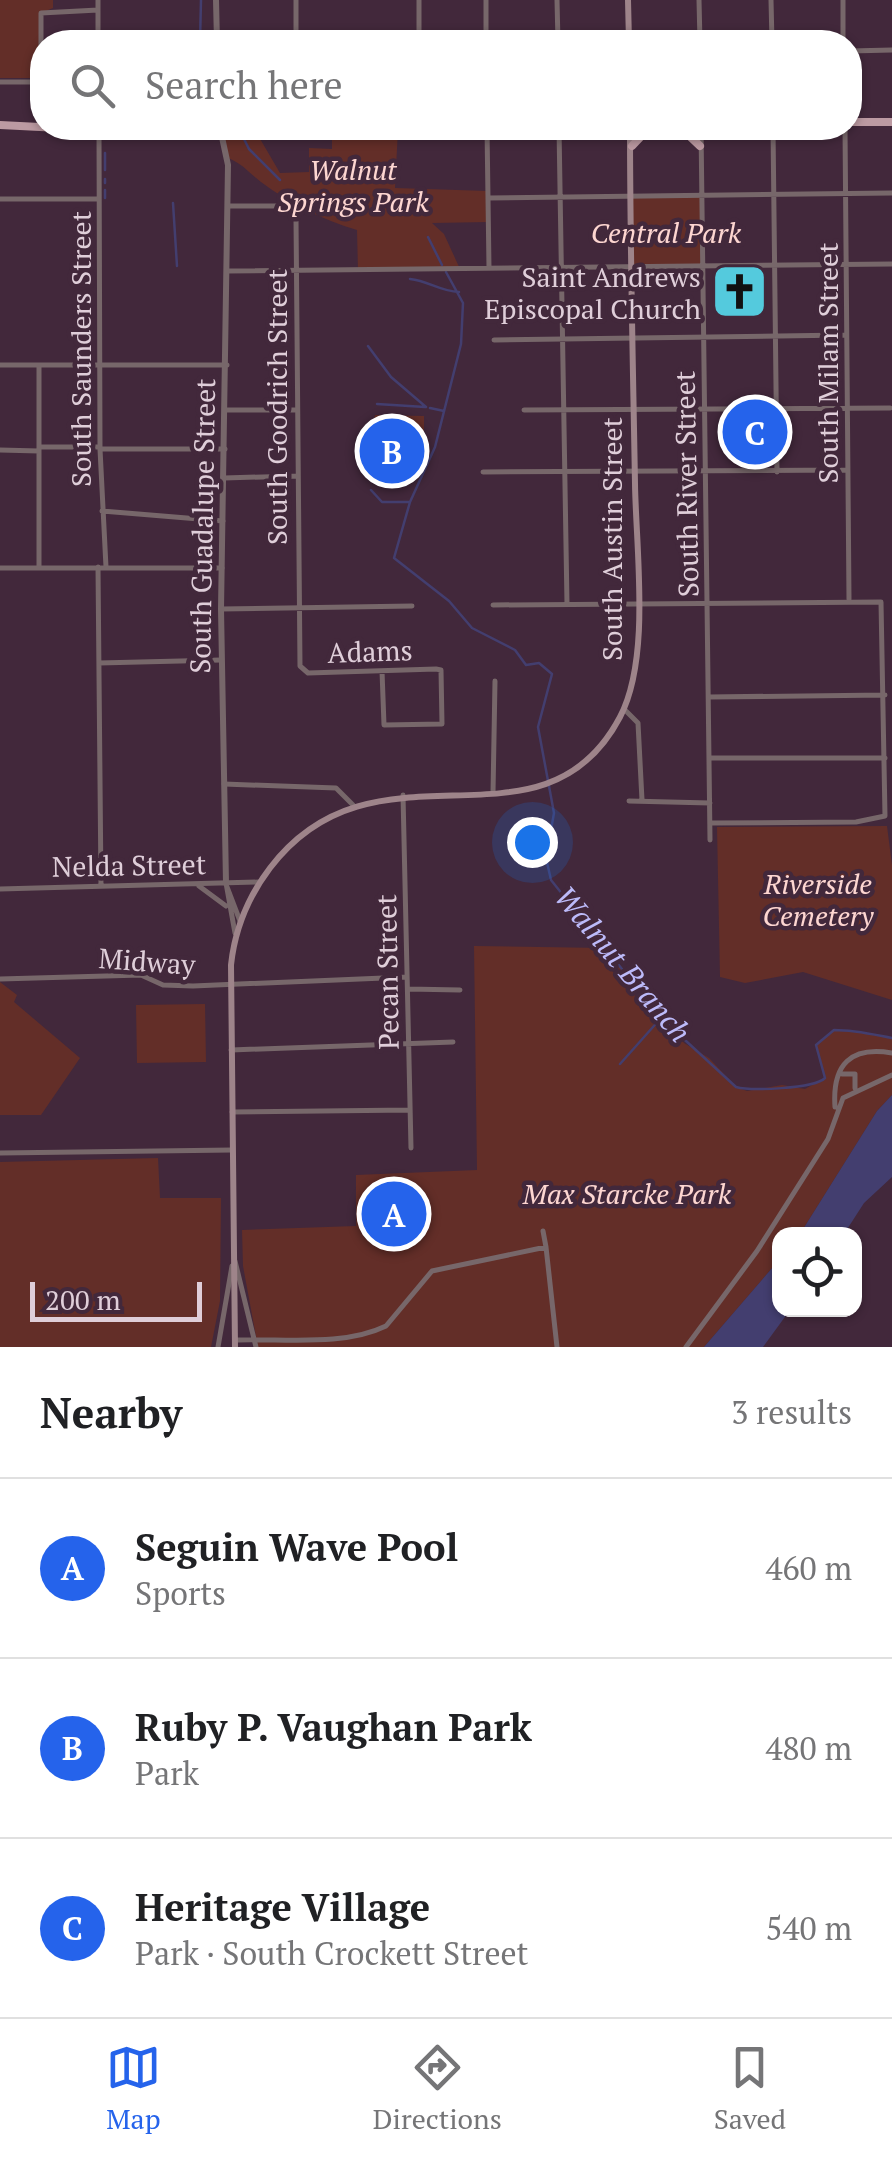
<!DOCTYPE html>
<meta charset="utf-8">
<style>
:root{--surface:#fff;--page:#f2f2f2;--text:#202124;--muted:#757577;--line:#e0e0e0;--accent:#2563eb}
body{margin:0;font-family:"PT Serif",serif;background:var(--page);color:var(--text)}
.controls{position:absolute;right:30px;bottom:30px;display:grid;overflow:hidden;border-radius:20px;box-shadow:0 2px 8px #0004}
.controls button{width:90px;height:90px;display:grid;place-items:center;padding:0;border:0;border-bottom:2px solid var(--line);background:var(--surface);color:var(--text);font:50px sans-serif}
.scale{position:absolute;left:30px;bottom:25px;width:172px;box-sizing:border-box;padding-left:10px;border:5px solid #dfced9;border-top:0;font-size:28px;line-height:35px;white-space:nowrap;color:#dfced9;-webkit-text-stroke:8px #42283b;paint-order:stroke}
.you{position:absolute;left:532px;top:842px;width:35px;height:35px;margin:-25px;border:8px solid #fff;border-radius:50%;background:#1a73e8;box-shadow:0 0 0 15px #1a73e833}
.badge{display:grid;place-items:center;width:65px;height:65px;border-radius:50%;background:var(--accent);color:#fff;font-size:32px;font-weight:700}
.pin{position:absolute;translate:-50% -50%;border:5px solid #fff;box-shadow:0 2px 10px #0006}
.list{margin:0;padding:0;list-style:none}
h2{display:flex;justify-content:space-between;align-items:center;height:130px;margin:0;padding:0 40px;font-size:42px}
h2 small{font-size:32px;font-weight:400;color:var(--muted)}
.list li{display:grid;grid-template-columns:65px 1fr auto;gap:30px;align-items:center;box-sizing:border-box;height:180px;padding:0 40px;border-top:2px solid var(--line)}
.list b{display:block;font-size:38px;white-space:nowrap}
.list p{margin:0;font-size:32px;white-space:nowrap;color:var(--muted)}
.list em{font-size:32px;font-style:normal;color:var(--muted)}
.icon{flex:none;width:55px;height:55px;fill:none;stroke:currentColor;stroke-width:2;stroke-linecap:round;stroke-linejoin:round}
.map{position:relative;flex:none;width:892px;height:1347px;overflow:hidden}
.search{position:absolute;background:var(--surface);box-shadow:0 2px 8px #0004;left:30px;right:30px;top:30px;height:110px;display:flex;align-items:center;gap:25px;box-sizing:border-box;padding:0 35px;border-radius:40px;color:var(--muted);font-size:38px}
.sheet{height:670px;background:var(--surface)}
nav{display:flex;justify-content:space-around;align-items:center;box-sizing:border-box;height:140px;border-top:2px solid var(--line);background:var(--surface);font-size:28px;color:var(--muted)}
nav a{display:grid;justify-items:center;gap:5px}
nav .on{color:var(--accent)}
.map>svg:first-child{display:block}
</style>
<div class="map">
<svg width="892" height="1347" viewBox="0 0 892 1347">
<rect width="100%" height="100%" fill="#42283b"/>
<!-- green -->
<path fill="#632e28" d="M 0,0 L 53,0 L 53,8 L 39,14 L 40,78 L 0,78 Z
M 262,129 L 259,137 L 280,173 L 309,172 L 309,148 L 332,149 L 332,129 L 398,129 L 395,188 L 488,191 L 489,222 L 432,223 L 444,234 L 460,269 L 358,271 L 357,230 C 323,220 289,203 261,182 C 248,172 243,164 228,158 L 221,130 Z
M 700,195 L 702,267 L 633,266 L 633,196 Z
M 738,414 L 770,414 L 772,448 L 739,448 Z
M 375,415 L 424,416 L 424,438 L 409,470 L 362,473 Z
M 887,826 L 892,865 L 892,1000 L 803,972 L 745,983 L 720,977 L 717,827 Z
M 474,946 L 604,948 L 684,1043 L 709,1058 L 736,1087 L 747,1091 L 782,1085 L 805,1089 L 825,1078 L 816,1045 L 834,1030 C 855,1030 871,1034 892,1038 L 892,1095 L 877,1111 L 800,1234 L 780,1234 L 779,1260 L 704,1347 L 258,1347 L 243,1266 L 242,1230 L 356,1226 L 356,1175 L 477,1170 Z
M 0,982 L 17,995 L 14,1002 L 80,1058 L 41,1115 L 0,1115 Z
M 205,1004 L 206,1062 L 137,1063 L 136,1005 Z
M 158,1158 L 160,1198 L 221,1198 L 220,1301 L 211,1347 L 0,1347 L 0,1162 Z"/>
<!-- water -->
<path fill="#433e6f" d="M 892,1095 L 892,1177 L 864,1203 L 844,1234 L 800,1234 L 877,1111 Z
M 779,1260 L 780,1310 L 790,1310 L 763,1347 L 704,1347 Z"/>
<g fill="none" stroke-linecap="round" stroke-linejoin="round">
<!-- stream -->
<path stroke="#433e6f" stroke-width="2.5" d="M 200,42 L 201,0
M 241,133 L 249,149 L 280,180
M 105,153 L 105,170
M 105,179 L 105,183
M 105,190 L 105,198
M 173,203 L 177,266
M 428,237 L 442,265
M 446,272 L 463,303 L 461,344 L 435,447 L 410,502 L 394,558 L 449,601 L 472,628 L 515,650 L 526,665 L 539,663 L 552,674 L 538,727 L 554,813 L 546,858 L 551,880 L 661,1018 L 736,1087 C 750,1091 814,1089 825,1078 L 816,1045 L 834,1030 C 855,1030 871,1034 892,1038
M 410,279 C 429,281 439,291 459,292
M 368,346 L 391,377 L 426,407
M 377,404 L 425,407
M 430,408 L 444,411
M 379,446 L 384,469
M 397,481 L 406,485
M 371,490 L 382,502 L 410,502
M 620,1064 L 661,1018"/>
<!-- minor -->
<path stroke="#77676a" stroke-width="5" d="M 296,0 L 296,42
M 419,0 L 419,42
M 486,0 L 486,42
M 557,0 L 558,42
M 699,0 L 700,42
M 771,0 L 772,42
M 843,0 L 843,42
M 98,42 L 98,0
M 850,51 L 892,50
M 0,82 L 42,82
M 41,82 L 41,13 L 98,10
M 487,128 L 489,268
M 559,128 L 567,604
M 701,128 L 710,840
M 773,128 L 777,472
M 845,128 L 849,599
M 99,131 L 100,449 L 106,567
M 488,198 L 892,193
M 0,199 L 99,199
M 228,206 L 284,206 L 296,219 L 300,666 L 308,673 L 436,669 L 441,670 L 442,724 L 384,725 L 382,671
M 227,271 L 892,264
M 494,340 L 846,335
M 0,365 L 227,365
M 39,366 L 39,568
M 226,410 L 296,410
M 524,410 L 890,408
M 39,447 L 100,447
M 100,449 L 225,449
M 0,450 L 39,451
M 483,472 L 848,470
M 224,478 L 296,476
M 102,511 L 223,521
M 98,567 L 101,886
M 0,568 L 222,568
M 493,605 L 881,602 L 885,816 L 856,822 L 711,823
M 221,609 L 412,606
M 99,663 L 221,660
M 709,697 L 885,695
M 624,709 L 638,723 L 642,800
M 710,758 L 885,758
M 224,784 L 336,788 L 353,805
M 493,793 L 495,681
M 403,795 L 411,1148
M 629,801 L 710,803
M 226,883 L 235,933
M 199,886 L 226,906
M 227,887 L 240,921
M 0,889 L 259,882
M 0,979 L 141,975 L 163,985 L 193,986 L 407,977
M 408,989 L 460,990
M 231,1050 L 453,1042
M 842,1074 L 855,1074 L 855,1088
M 835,1107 C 832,1064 851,1046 892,1053
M 232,1112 L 410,1110
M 0,1153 L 232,1150
M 543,1231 L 546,1247
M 235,1261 L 256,1347
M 235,1340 C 282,1338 343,1347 386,1326 L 432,1271 L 546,1247 L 557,1347
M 218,1347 L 232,1266
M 686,1347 L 757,1251 L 828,1139 L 843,1098 L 892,1075"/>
<!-- tertiary -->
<path stroke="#77676a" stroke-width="6" d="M 216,0 L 217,42
M 220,128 L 228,165 L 221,609 L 226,883"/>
<!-- secondary -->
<path stroke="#9e848a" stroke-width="6" d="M 628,0 L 629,42
M 235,1347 L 231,965 C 235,928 248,897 270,868 C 376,728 542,865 620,717 C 651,658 636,551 635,484 C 633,366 630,246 630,128"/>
<!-- primary -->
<path stroke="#bc9aa2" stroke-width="8" d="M 850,122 L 892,122
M 0,125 L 99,130 L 465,128
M 681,128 L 700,146
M 632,146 L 649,128"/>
</g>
<!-- icons -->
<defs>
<symbol id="church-square" viewBox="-11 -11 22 22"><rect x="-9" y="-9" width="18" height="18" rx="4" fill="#54cadd" stroke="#42283b"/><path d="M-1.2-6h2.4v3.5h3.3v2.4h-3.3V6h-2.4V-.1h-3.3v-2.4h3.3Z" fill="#111"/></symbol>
</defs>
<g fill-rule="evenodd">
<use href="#church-square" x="708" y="260" width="63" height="63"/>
</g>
<g text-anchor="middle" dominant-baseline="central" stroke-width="9" stroke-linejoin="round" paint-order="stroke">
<!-- park labels -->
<g font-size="28" font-style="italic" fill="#fdd6d1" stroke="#42283b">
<text x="353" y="169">Walnut<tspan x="353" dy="32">Springs Park</tspan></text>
<text x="666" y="232">Central Park</text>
<text x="818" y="883">Riverside<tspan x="818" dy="32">Cemetery</tspan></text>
<text x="627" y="1193">Max Starcke Park</text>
</g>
<!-- poi labels -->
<g font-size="28" fill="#dfced9" stroke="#42283b" text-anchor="end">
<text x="701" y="276">Saint Andrews<tspan x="701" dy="32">Episcopal Church</tspan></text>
</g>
<!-- street labels -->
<g font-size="28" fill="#dfced9" stroke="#42283b">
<text transform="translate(80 349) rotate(-90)">South Saunders Street</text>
<text transform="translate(827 363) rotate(-90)">South Milam Street</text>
<text transform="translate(276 407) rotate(-90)">South Goodrich Street</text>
<text transform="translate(686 484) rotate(-91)">South River Street</text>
<text transform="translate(202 526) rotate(-89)">South Guadalupe Street</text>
<text transform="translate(611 539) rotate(-90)">South Austin Street</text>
<text transform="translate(370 651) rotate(-2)">Adams</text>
<text transform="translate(129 865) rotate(-1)">Nelda Street</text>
<text transform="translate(147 961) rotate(4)">Midway</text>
<text transform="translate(387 972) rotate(-91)">Pecan Street</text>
</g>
<!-- water labels -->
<g font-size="30" font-style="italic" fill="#bcbaf9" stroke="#42283b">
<text transform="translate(623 964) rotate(50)">Walnut Branch</text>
</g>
</g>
</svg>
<div class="controls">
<button><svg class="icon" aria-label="locate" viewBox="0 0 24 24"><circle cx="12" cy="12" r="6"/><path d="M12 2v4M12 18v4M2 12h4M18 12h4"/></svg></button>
</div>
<div class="scale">200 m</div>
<div class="you"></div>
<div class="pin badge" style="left:394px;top:1214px">A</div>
<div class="pin badge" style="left:392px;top:451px">B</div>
<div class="pin badge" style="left:755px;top:432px">C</div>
<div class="search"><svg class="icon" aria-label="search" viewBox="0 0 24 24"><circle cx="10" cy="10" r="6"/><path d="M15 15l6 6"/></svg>Search here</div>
</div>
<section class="sheet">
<h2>Nearby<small>3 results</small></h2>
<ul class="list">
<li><span class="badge">A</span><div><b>Seguin Wave Pool</b><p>Sports</p></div><em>460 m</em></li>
<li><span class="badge">B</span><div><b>Ruby P. Vaughan Park</b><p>Park</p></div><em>480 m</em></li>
<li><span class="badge">C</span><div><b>Heritage Village</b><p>Park · South Crockett Street</p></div><em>540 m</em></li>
</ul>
</section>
<nav>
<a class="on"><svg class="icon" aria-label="map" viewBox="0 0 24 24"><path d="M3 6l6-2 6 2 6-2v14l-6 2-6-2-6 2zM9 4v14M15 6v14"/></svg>Map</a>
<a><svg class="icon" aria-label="directions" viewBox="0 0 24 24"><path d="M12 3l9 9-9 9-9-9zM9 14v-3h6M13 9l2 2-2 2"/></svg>Directions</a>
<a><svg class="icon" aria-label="saved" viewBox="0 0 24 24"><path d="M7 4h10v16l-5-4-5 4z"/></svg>Saved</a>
</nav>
